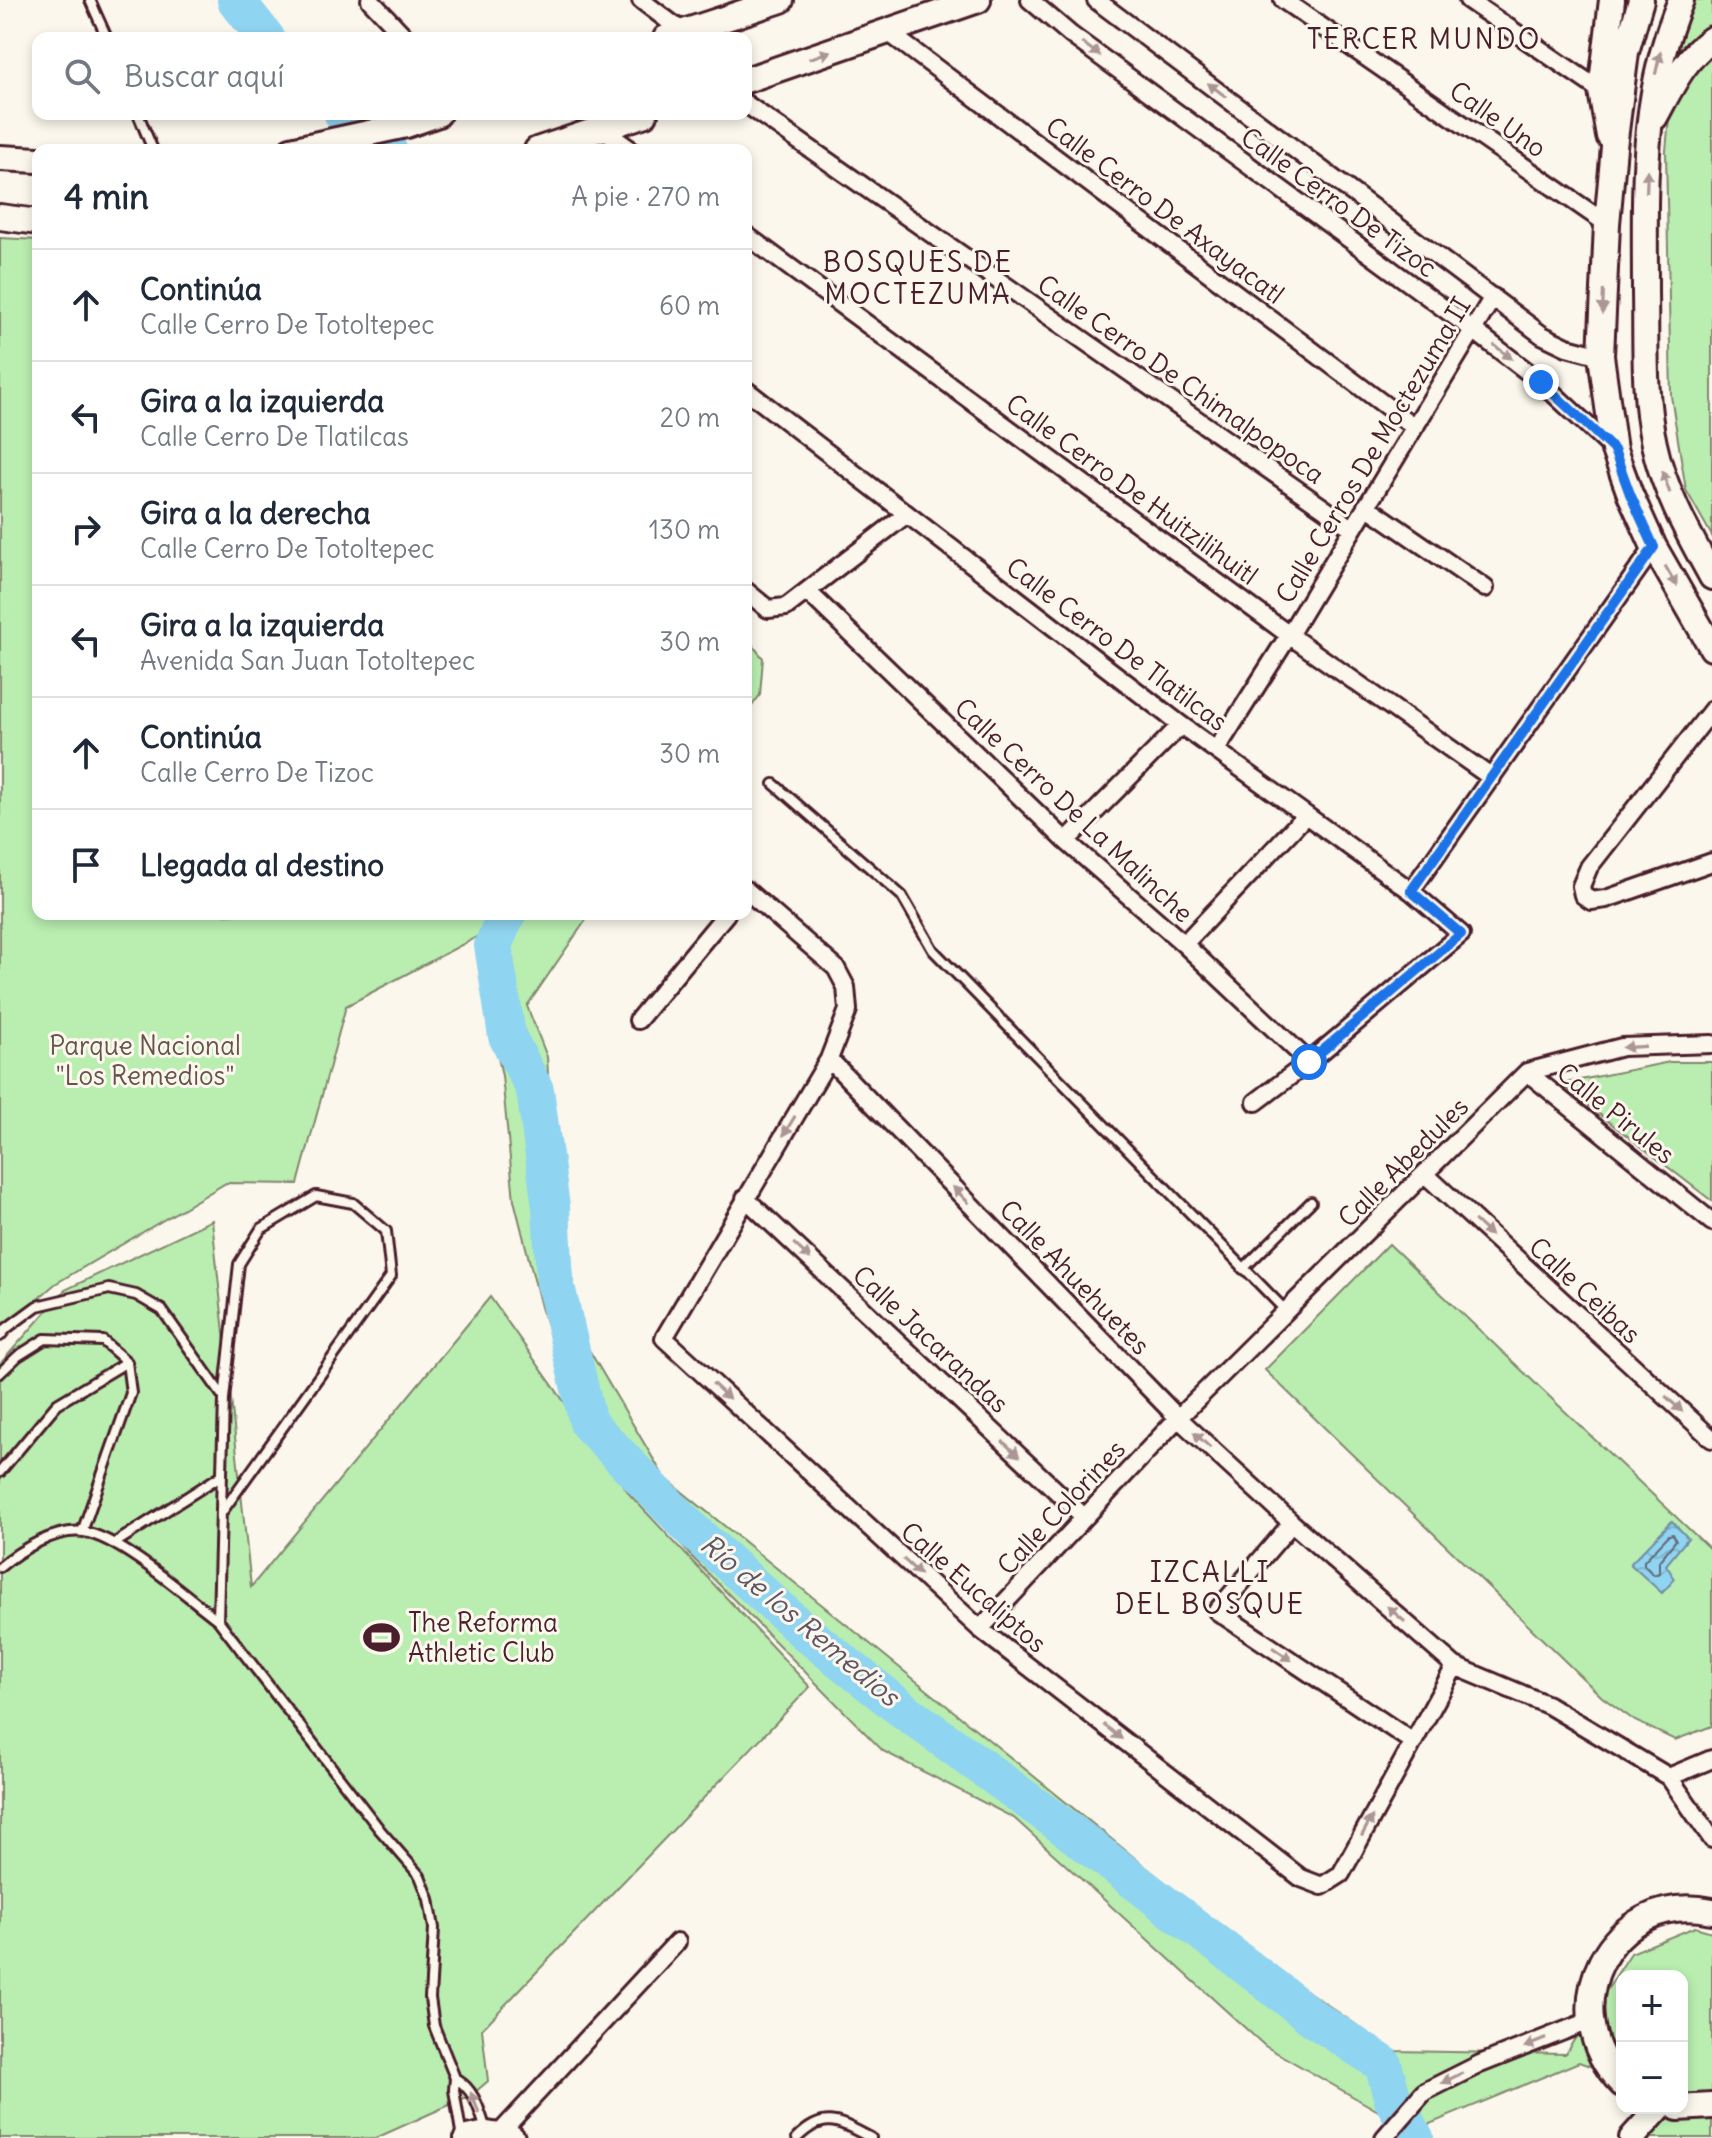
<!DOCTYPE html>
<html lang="es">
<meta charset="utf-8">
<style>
:root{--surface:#fff;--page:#f6f6f7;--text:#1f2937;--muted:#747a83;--line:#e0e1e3}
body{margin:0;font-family:Delius,sans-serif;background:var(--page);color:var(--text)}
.controls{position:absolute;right:24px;bottom:24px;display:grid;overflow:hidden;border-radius:16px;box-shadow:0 4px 12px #0003}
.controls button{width:72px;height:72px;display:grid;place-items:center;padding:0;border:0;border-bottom:2px solid var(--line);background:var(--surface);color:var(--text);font:40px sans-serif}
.stop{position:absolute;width:24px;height:24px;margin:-18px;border:6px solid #1a73e8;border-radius:50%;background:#fff}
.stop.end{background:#1a73e8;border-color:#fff;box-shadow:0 2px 8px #0008}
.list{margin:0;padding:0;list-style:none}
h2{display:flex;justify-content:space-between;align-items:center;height:104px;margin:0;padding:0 32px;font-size:34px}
h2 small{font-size:26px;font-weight:400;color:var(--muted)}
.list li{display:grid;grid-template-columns:52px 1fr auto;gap:24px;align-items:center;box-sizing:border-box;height:112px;padding:0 32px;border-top:2px solid var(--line)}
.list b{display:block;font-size:30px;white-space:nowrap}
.list p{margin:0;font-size:26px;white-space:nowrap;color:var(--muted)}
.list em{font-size:26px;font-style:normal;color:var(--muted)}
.icon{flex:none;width:44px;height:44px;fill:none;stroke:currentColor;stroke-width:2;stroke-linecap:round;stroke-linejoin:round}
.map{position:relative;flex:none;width:1712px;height:2138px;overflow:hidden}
.search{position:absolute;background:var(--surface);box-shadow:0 4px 12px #0003;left:32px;top:32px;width:720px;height:88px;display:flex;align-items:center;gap:20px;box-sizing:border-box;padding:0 28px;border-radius:16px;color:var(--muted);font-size:30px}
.panel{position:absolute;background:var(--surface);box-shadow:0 4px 12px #0003;left:32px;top:144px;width:720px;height:776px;border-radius:16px}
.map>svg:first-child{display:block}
</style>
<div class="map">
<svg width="1712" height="2138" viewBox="0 0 1712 2138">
<defs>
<pattern id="water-waves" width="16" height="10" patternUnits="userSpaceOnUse" patternTransform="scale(2)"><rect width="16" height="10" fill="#8fd4f1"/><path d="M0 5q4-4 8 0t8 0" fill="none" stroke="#7db6cf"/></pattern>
</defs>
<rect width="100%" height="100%" fill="#fbf7ec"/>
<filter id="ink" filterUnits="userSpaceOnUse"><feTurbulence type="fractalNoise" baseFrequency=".0125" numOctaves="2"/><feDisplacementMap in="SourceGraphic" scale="16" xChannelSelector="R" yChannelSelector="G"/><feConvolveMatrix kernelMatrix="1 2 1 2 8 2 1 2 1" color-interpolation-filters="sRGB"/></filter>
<g filter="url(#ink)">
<!-- green -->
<path fill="#b9eeb0" stroke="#82866e" stroke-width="2" d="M 1692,0 L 1712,0 L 1712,536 L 1686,490 L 1671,396 L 1666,151 L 1676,40 Z
M 0,238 L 38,240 L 38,914 L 590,914 L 527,1006 L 547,1057 L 552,1143 L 582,1338 L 664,1477 L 1251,1952 L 1394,2051 L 1565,2054 L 1631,1953 L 1695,1927 L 1712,1932 L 1712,2138 L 1643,2138 L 1649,2108 L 1682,2108 L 1682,1976 L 1622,1976 L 1622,2078 L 1579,2062 L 1413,2131 L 1265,2046 L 1014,1818 L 883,1751 L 689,1554 L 575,1412 L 541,1307 L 514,1200 L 502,1076 L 487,1004 L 499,925 L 346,1006 L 298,1184 L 226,1183 L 55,1284 L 0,1332 Z
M 746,637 L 763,658 L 760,695 L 746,714 Z
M 1670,1062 L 1712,1062 L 1712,1201 L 1560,1084 Z
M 212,1220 L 251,1587 L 490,1297 L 631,1496 L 810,1687 L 482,2029 L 488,2081 L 473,2094 L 456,2102 L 376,2138 L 0,2138 L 0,1364 L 65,1290 Z
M 1389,1244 L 1712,1551 L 1712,1726 L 1675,1740 L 1635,1721 L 1602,1697 L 1265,1370 Z"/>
<!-- water -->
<path fill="url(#water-waves)" stroke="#738ca2" stroke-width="2" d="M 1672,1521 L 1688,1538 L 1666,1565 L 1675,1579 L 1662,1593 L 1630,1564 Z"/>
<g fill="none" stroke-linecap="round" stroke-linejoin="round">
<!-- shore -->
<path stroke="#66677a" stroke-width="2" d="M 1673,1534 L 1676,1540 L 1659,1561 L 1659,1573 L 1654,1575 L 1644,1565 L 1644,1561 L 1669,1535 Z"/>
<!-- river -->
<path stroke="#8fd4f1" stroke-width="38" d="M 236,0 L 266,38
M 343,114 L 388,150
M 507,914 L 493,945 L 507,1036 L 535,1090 L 551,1207 L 555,1282 L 588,1423 L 692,1530 L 805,1632 L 902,1709 L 1068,1830 L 1316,2020 L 1383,2064 L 1393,2100 L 1415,2138"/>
<defs>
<path id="service" d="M 90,0 L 107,38
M 138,114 L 153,150
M 774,784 L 902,896 L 933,950 L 1286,1311
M 1243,1269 L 1311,1202
M 0,1336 L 7,1328 L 37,1306 L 109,1289 L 136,1295 L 162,1310 L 224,1398
M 0,1373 L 18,1356 L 45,1339 L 103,1341 L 127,1362 L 131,1393 L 82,1532
M 0,1472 L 57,1404 L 127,1362
M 222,1512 L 391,1276 L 386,1231 L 353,1203 L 316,1196 L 261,1229 L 239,1264 L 224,1399 L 218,1620 L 380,1830 L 420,1876 L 429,1899 L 434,1928 L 430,1998 L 434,2026 L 455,2078 L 454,2090 L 462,2138
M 115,1543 L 222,1475
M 0,1567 C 20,1550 56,1528 84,1532 C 121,1538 186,1596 218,1620
M 455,2078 C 475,2090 479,2109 486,2130
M 797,2138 C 825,2110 840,2122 871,2138"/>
<path id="minor" d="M 370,0 L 406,38
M 641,0 L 683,32
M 1030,0 L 1071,35 L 1472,329 L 1541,382 L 1614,450
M 1096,0 L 1542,335 L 1567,347 L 1601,356
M 1283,0 L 1607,224
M 1468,0 L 1601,91
M 888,32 L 1414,427
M 746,104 L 1352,528
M 602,129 L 631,150
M 746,235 L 1289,635 L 1492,778
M 746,390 L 1181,725 L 1411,891 L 1461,934 L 1309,1062 L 1256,1102
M 1366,506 L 1485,588
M 746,591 L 768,609 L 786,607 L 907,514
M 808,592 L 1066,841 L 1184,944 L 1309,1062
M 1712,710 L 1589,867 L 1581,886 L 1583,895 L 1591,901 L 1606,899 L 1712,862
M 1216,750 L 1289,635 L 1493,297
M 1066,841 L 1181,725
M 746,890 L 836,968 L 846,987 L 848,1010 L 829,1059 L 664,1338 L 980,1629 L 1301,1878 L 1322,1886 L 1341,1874 L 1455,1666
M 1411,891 L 1654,547
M 1184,944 L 1306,815
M 638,1020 L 726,914
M 829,1059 L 1178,1418 L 1292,1523 L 1455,1666 L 1548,1705 L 1669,1777 L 1712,1839
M 1527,1072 L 1712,1222
M 1426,1175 L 1712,1439
M 745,1198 L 1083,1516
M 1292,1523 L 1217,1611 L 1413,1742
M 980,1629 L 1178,1418 L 1527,1072 L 1622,1047 L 1712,1044
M 1669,1777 L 1712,1759
M 498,2135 L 677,1942
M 1384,2138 L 1424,2092 L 1480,2064 L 1589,2021"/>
<path id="secondary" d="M 1641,0 L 1626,52 L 1614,147 L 1607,224 L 1601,356 L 1614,450 L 1630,494 L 1654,547 L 1712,648
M 1681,0 C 1640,96 1645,190 1645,293 C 1646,343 1643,394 1654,444 C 1664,491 1689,535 1712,577
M 666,38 L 781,0
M 746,80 L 978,0
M 1655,117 C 1671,88 1684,58 1712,39
M 1609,136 L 1601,91 L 1612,0
M 291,150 L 406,125 L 438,114
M 537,150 L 645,114
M 0,158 L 38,160
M 0,217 L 38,222
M 1622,2084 C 1550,2010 1610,1889 1712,1911
M 1678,2108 L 1712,2106
M 467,2138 L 487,2134 L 512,2138
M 1632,2138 L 1659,2108"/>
</defs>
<!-- service casing -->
<use href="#service" stroke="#4a1f2b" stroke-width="14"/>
<!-- minor casing -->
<use href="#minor" stroke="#4a1f2b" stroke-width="22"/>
<!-- secondary casing -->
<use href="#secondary" stroke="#4a1f2b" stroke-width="30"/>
<!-- service -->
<use href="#service" stroke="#fbf7ec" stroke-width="8"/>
<!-- minor -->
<use href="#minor" stroke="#fbf7ec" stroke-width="16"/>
<!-- secondary -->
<use href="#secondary" stroke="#fbf7ec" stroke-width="24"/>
</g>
<!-- one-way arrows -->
<defs><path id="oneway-solid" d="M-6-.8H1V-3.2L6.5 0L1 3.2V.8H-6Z" transform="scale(2)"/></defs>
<g fill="#ab9695">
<use href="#oneway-solid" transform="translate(1091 49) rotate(36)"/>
<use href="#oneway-solid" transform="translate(820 55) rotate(-19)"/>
<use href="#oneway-solid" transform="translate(1658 63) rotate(-77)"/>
<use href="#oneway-solid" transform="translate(1217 90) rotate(-143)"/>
<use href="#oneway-solid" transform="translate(1647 181) rotate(-88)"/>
<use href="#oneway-solid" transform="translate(1603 302) rotate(92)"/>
<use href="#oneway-solid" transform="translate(1503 352) rotate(38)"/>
<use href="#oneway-solid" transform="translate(1666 482) rotate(-109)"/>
<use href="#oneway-solid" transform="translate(1671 576) rotate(60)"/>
<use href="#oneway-solid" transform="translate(1634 1047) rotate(177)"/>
<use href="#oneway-solid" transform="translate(789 1126) rotate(121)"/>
<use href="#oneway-solid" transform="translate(961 1195) rotate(-134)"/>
<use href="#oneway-solid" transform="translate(1483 1228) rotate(43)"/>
<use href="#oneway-solid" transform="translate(802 1251) rotate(43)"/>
<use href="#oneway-solid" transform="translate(721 1391) rotate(43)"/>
<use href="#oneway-solid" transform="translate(1674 1404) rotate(43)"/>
<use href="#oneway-solid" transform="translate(1202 1440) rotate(-137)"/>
<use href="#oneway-solid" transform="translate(1011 1449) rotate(43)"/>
<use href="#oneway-solid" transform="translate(912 1567) rotate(43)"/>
<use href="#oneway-solid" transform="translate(1396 1614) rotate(-139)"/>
<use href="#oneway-solid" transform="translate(1282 1654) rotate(34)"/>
<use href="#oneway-solid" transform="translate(1113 1732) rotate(38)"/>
<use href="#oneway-solid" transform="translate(1367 1826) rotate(-62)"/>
<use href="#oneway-solid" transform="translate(1535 2043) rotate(158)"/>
<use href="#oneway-solid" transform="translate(1452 2078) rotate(154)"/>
<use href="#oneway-solid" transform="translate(475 2103) rotate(-112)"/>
</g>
</g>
<g fill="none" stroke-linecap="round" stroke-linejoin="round" filter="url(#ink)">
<!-- route -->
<path stroke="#1a73e8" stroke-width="10" d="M 1309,1062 L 1461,934 L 1411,891 L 1654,547 L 1630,494 L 1614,450 L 1541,382"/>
</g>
<!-- icons -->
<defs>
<symbol id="stadium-bare" viewBox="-9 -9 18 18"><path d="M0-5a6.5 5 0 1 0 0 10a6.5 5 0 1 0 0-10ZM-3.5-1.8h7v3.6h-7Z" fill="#4a1f2b" stroke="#fbf7ec" stroke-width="2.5" paint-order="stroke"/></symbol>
</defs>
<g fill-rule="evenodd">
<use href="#stadium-bare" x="356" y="1612" width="51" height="51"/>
</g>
<g text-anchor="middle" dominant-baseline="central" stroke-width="6" stroke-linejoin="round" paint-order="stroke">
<!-- street labels -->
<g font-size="26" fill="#4a1f2b" stroke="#fbf7ec">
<text transform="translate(1498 119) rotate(35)">Calle Uno</text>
<text transform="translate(1339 202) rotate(36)">Calle Cerro De Tizoc</text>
<text transform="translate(1165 210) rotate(37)">Calle Cerro De Axayacatl</text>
<text transform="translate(1181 379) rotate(35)">Calle Cerro De Chimalpopoca</text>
<text transform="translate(1373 450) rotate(-59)">Calle Cerros De Moctezuma II</text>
<text transform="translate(1132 489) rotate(36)">Calle Cerro De Huitzilihuitl</text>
<text transform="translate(1117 644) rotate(37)">Calle Cerro De Tlatilcas</text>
<text transform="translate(1074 810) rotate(43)">Calle Cerro De La Malinche</text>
<text transform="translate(1616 1113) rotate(39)">Calle Pirules</text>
<text transform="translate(1403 1162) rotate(-45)">Calle Abedules</text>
<text transform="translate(1075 1277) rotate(46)">Calle Ahuehuetes</text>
<text transform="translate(1585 1290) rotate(43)">Calle Ceibas</text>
<text transform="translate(931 1339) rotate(43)">Calle Jacarandas</text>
<text transform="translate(1061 1507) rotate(-47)">Calle Colorines</text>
<text transform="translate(974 1587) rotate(41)">Calle Eucaliptos</text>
</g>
<!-- park labels -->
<g font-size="26" fill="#66534c" stroke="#fbf7ec">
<text x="145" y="1045">Parque Nacional<tspan x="145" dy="30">"Los Remedios"</tspan></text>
</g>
<!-- poi labels -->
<g font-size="26" fill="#4a1f2b" stroke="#fbf7ec" text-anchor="start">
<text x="408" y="1622">The Reforma<tspan x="408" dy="30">Athletic Club</tspan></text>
</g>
<!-- neighbourhood labels -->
<g font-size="28" letter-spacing="2" fill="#4a1f2b" stroke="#fbf7ec">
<text x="1424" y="39">TERCER MUNDO</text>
<text x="918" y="262">BOSQUES DE<tspan x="918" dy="32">MOCTEZUMA</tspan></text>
<text x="1210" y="1572">IZCALLI<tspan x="1210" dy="32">DEL BOSQUE</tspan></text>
</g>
<!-- water labels -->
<g font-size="28" font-style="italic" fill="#5f5566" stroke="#fbf7ec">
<text transform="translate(800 1620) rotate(40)">Río de los Remedios</text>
</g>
</g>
</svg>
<div class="controls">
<button>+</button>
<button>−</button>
</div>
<div class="stop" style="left:1309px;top:1062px"></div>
<div class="stop end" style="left:1541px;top:382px"></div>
<div class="search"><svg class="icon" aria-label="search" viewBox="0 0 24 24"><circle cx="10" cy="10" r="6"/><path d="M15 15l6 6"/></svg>Buscar aquí</div>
<section class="panel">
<h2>4 min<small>A pie · 270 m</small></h2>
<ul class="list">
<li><svg class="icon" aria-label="ahead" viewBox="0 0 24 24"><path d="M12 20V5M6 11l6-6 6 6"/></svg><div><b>Continúa</b><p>Calle Cerro De Totoltepec</p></div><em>60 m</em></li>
<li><svg class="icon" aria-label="left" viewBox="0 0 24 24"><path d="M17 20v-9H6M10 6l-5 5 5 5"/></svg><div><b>Gira a la izquierda</b><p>Calle Cerro De Tlatilcas</p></div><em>20 m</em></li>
<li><svg class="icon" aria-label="right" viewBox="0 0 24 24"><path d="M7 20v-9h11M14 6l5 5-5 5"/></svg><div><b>Gira a la derecha</b><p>Calle Cerro De Totoltepec</p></div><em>130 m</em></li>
<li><svg class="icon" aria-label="left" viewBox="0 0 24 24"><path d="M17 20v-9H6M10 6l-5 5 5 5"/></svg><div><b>Gira a la izquierda</b><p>Avenida San Juan Totoltepec</p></div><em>30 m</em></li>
<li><svg class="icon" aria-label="ahead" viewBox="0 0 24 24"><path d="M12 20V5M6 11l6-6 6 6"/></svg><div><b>Continúa</b><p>Calle Cerro De Tizoc</p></div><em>30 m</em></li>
<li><svg class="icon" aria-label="arrive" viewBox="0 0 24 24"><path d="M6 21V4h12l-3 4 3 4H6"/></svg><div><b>Llegada al destino</b></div></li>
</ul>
</section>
</div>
